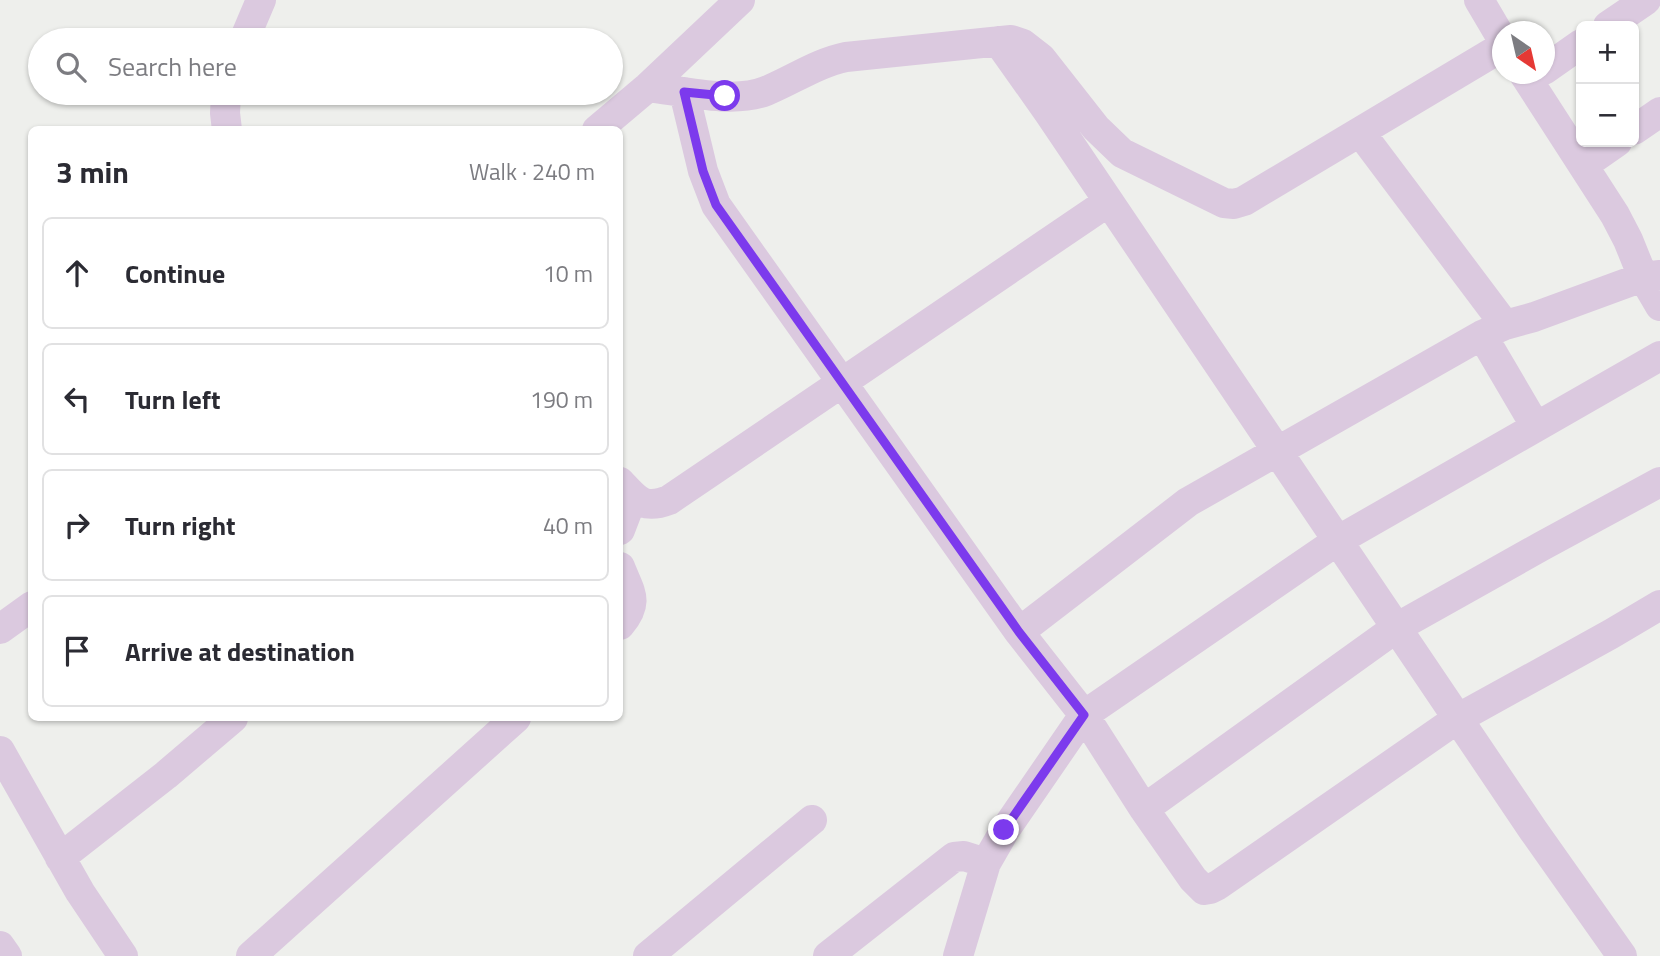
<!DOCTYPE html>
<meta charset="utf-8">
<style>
:root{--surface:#fff;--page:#f7f7f7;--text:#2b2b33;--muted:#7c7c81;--line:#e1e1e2}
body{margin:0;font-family:"Titillium Web",sans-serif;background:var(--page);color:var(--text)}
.controls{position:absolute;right:21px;top:21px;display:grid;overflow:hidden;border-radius:10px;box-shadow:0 2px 5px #0004}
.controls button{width:63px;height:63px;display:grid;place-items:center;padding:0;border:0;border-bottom:2px solid var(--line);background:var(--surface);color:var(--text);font:35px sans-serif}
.compass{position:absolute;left:1492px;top:21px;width:63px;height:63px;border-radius:50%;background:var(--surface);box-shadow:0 2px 5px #0004;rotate:146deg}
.stop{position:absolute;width:21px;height:21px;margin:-16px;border:5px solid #7c3aed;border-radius:50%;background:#fff}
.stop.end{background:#7c3aed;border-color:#fff;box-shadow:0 2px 7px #0008}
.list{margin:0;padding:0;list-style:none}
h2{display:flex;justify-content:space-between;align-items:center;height:91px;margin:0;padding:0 28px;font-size:30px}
h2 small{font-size:23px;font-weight:400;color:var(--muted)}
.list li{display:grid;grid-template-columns:46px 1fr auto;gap:21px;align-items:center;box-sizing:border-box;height:112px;margin:0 14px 14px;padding:0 14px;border:2px solid var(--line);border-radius:10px}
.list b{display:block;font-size:26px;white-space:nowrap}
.list em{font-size:23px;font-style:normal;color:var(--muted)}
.icon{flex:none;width:38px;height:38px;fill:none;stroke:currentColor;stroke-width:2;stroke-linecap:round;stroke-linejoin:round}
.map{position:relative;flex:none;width:1660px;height:956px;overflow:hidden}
.search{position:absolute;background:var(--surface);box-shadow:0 2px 5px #0004;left:28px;top:28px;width:595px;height:77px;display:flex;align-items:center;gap:18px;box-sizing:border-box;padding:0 24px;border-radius:38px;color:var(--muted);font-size:26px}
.panel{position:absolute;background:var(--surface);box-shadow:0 2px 5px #0004;left:28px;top:126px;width:595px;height:595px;border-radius:10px}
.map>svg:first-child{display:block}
</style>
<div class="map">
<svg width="1660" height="956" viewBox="0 0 1660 956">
<rect width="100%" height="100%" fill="#eeefec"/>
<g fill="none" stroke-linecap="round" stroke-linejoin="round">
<!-- street -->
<path stroke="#dbc9df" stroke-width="30" d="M 1479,0 L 1502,39
M 1608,26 L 1646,0
M 244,40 L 261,0
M 998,41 L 1049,113 L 1533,830 L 1622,956
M 1544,70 L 1581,44
M 1524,74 L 1615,215 L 1628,240 L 1643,277 L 1660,306
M 648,87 C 682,91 734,104 766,91 C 793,80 817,63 846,57 L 1011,40 L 1023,44 L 1041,58 L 1096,128 L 1122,153 L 1224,203 L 1234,204 L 1244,201 L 1502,47
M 684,92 L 703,171 L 716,205 L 1019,632 L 1084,715 L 1144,809 L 1193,879 L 1204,890 L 1210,889 L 1218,885 L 1457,719 L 1611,634 L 1660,605
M 226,93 L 225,113 L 227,130
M 597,130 L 648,87 L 740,0
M 1634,130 L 1660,112
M 1360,132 L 1505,325
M 1584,165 L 1617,142
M 1482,335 L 1536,427
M 620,482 C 637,500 643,510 669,500 L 1108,202
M 620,530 L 633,496
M 620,567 C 630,593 640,601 620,625
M 0,629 L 32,606
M 1019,632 L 1188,502 L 1482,335 L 1505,325 L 1534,317 L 1643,277 L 1660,275
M 0,751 L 80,892 L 123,956
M 1144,809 L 1396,628 L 1542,546 L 1660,482
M 60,858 L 166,775 L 233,718
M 0,946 L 7,956
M 251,956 L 516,718
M 648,956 L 812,820
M 828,956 L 954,857 L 964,856 L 986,863
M 958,956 L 986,863 L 1005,830 L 1084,715 L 1337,541 L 1660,356"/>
</g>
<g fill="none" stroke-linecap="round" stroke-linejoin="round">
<!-- route -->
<path stroke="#7c3aed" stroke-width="9" d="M 725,96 L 684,92 L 703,171 L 716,205 L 1019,632 L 1084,715 L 1004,830"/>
</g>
</svg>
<div class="controls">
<button>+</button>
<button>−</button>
</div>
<svg class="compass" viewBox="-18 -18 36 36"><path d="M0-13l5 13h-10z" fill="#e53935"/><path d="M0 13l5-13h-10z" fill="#7c7c81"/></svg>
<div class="stop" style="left:725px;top:96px"></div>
<div class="stop end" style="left:1004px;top:830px"></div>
<div class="search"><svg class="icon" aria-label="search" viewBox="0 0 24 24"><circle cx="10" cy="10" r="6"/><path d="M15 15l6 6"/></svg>Search here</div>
<section class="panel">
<h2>3 min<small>Walk · 240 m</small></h2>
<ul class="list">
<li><svg class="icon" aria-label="ahead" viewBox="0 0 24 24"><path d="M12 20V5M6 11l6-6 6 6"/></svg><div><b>Continue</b></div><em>10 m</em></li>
<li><svg class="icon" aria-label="left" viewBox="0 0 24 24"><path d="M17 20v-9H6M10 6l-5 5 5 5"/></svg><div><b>Turn left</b></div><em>190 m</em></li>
<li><svg class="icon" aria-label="right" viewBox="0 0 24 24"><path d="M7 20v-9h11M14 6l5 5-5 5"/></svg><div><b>Turn right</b></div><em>40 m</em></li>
<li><svg class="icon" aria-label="arrive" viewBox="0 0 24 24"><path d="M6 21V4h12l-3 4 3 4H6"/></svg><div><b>Arrive at destination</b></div></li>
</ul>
</section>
</div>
